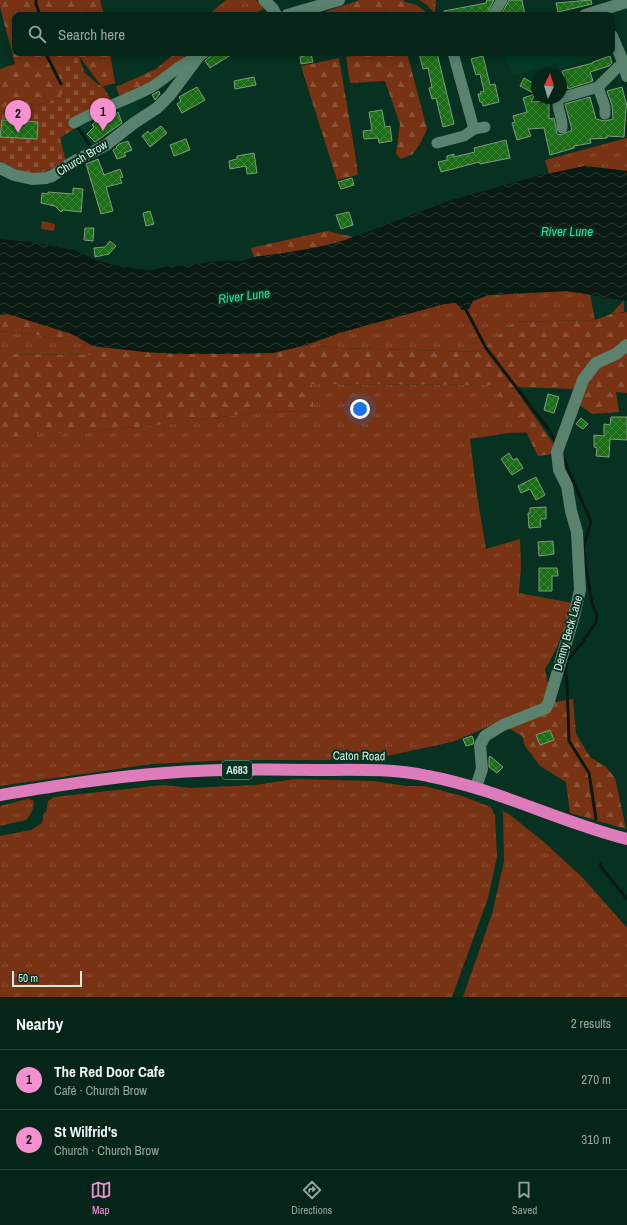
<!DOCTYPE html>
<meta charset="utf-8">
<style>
:root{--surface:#052518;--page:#133125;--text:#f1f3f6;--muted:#97a5a2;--line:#264237;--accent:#f590d1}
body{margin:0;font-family:"Archivo Narrow",sans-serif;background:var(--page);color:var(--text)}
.compass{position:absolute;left:531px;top:68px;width:36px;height:36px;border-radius:50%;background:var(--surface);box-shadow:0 2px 10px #0003;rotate:5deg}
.scale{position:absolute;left:12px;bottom:10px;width:70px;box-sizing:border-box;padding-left:4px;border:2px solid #d7ece0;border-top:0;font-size:11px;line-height:14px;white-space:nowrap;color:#d7ece0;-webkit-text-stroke:3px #073120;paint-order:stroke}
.you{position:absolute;left:360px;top:409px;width:14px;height:14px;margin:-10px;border:3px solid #fff;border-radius:50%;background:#1a73e8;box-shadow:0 0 0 6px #1a73e833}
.badge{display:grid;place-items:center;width:26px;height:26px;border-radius:50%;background:var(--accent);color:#111;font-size:13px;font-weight:700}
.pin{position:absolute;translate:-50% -33px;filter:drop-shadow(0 1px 2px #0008)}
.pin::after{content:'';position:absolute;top:21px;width:14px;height:12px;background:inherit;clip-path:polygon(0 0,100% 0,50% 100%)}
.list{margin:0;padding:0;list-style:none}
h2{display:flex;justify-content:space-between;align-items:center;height:52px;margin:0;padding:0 16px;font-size:17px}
h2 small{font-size:13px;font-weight:400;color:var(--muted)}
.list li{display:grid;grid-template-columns:26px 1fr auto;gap:12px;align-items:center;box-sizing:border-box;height:60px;padding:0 16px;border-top:1px solid var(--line)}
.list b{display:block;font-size:15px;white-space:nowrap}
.list p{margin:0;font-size:13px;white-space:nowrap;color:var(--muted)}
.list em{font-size:13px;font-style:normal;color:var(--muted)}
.icon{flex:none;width:22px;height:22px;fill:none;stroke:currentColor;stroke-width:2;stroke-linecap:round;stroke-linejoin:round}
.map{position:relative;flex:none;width:627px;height:997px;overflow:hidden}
.search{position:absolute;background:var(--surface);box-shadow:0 2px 10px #0003;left:12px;right:12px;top:12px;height:44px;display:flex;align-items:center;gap:10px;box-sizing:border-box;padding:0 14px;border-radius:8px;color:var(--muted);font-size:15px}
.sheet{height:172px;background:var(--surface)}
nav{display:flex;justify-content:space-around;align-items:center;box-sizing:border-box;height:56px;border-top:1px solid var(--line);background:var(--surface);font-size:11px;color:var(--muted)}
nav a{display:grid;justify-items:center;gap:2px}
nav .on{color:var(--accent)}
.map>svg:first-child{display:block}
</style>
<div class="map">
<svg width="627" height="997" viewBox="0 0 627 997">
<defs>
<pattern id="grass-tufts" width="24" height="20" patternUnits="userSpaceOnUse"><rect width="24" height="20" fill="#783314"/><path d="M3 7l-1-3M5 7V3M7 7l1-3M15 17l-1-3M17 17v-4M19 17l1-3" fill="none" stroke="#8a5136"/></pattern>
<pattern id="forest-firs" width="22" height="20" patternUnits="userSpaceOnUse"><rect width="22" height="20" fill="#783314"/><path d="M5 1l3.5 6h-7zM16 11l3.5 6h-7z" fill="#8a5136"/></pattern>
<pattern id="cemetery-stones" width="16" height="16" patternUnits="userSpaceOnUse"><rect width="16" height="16" fill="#783314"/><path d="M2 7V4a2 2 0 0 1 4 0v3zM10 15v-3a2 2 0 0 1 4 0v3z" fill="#8a5136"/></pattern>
<pattern id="water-waves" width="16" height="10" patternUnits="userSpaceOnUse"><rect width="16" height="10" fill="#091a12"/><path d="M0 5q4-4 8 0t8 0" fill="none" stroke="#2c3b34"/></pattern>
<pattern id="building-cross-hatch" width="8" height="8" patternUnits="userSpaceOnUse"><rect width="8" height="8" fill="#1b6d16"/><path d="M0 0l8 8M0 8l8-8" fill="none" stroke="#3b8238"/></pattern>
</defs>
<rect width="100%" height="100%" fill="#073120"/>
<!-- built -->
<path fill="#043a26" d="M 503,53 L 607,53 L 560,69 L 557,63 L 513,76 Z
M 134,98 L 140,110 L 128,118 L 107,138 L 104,135 L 96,143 L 66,161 L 60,138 L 75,128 Z"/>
<!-- grass -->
<path fill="url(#grass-tufts)" d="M 226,0 L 256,0 L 264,9 L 255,13 L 255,15 L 208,15 Z
M 419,0 L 436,0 L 435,14 L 427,5 Z
M 627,138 L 627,171 L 585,166 L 549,174 L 545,160 Z
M 567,291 L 590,294 L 595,320 L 513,322 L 479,352 L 341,348 L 306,345 L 339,333 L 444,304 L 473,301 L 488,295 Z
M 624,300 L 624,312 L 611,314 Z
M 0,331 L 31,334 L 93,346 L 93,355 L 0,354 Z
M 311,384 L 493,385 L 538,432 L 508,433 L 470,439 L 477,495 L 486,549 L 520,539 L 521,566 L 519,593 L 572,603 C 565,626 559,648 545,669 L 548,684 L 542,704 L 452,742 L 368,760 L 232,760 L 152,764 L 0,786 L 0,444 L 25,433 L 78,433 L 176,423 L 259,412 L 314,411 Z
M 295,779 L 374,781 L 406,786 L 425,786 L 462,796 L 491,807 L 495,816 L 497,856 L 488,898 L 452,997 L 0,997 L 0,836 L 31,830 L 42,823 L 44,813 L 46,812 L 48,801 L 54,797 L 163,785 L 191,788 L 255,785 Z
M 27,799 L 33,800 C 35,808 31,814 26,820 L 0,826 L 0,806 Z
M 503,811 L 509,814 L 544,842 L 583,878 L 627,928 L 627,997 L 463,997 L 492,914 L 504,861 Z"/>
<!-- forest -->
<path fill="url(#forest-firs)" d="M 0,0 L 100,0 L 104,15 L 15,15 L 15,53 L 110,53 L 115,83 L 102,87 L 79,56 L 61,98 L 0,115 L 0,69 L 15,64 L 0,7 Z
M 360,0 L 403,0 L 405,2 L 417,5 L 430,15 L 315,15 Z
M 176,53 L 181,53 L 185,58 L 168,74 L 120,98 L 116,87 L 154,70 Z
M 367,53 L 407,53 L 427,129 L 421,142 L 413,154 L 401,159 L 396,154 L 400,124 L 385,81 L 350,83 L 346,57 Z
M 339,58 L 355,153 L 358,175 L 337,180 L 301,66 Z
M 327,231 L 353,237 C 321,249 287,253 254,257 L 251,248 Z
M 627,312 L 627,393 L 616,392 L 619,412 L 592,414 L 578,404 L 574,389 L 514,387 L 553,443 L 552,454 L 538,456 L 526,432 L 517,426 L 506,411 L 492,385 L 312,384 L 314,411 L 259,412 L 176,423 L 78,433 L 25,433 L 0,444 L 0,354 L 92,355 L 93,346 L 31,334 L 0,331 L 0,315 L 8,314 L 72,334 L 93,346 L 145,352 L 182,354 L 273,353 L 306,345 L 341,348 L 479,352 L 513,322 L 595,320 L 611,314 Z
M 573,699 L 576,734 L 590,757 L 606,767 L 615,778 L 626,829 L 570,813 L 566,782 L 540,766 L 525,746 L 522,736 L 502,724 L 555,702 Z"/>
<!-- cemetery -->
<path fill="url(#cemetery-stones)" d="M 79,56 L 84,72 L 96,83 L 104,88 L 111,100 L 75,128 L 60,138 L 66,161 C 38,178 28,177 0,161 L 0,115 L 61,98 L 55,65 Z"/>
<!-- garden -->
<path fill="#783314" d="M 42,221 L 55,224 L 54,231 L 41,229 Z"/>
<!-- water -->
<path fill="url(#water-waves)" d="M 585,166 L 627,171 L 627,301 L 567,291 L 488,295 L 473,301 L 469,309 L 462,310 L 456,303 L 444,304 L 339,333 L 306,345 L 273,353 L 222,354 L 182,354 L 145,352 L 93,346 L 72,334 L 8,314 L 0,315 L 0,239 L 37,243 L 74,250 L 93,259 L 113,265 L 137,269 L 153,270 L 168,266 L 171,267 L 219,261 L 241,261 L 254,257 L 291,252 L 338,243 L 448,201 L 537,176 Z"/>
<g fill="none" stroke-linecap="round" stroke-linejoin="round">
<!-- stream -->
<path stroke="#091a12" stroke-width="3" d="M 36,0 L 36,4 L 40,15
M 48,53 L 47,56 L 61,84
M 77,126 L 90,146
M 464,306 L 486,348 L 549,430 L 557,444
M 562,455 L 591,522 L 583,549 L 592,604 L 597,615 L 596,622 L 582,643 L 567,661 L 565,672 L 567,682 L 569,741 L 589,773 L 596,819
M 601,862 L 601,867 L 627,899"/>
</g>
<!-- building -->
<path fill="url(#building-cross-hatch)" stroke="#7f9b7c" d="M 487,0 L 494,0 L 486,15 L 445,15 L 444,11 L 486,3 Z
M 509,0 L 522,0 L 525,15 L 501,15 Z
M 591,0 L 592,4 L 558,12 L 556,3 Z
M 213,53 L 234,53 L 210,68 L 205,61 Z
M 419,53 L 437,53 L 454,124 L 443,127 L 436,98 L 432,99 L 429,88 L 432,87 L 428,68 L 423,69 Z
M 311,54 L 313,62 L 301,64 L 300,57 Z
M 483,56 L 490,85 L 495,84 L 499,102 L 483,106 L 482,102 L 480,102 L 478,94 L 481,94 L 480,92 L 484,91 L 480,74 L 476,75 L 471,59 Z
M 610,56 L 612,63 L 609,66 L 590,72 L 593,81 L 568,89 L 562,71 L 593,63 L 593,62 Z
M 254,77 L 256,85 L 235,89 L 234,81 Z
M 524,78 L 533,83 L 537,81 L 537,95 L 535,94 L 531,102 L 549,101 L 549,119 L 554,118 L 557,134 L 561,135 L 572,130 L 565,104 L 590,97 L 596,119 L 605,121 L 613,119 L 612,105 L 607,91 L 622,87 L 627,107 L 626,107 L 624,137 L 607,136 L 607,138 L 590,139 L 591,143 L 574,146 L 574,148 L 550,155 L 544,128 L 528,129 L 531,136 L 517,140 L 512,123 L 515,122 L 513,116 L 527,112 L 523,98 L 535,94 L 520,86 Z
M 197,87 L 205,100 L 182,113 L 177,104 L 181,101 L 179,97 Z
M 159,91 L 160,94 L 155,100 L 152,95 Z
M 382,110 L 385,127 L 390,126 L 392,141 L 379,143 L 378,138 L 364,139 L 363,131 L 372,130 L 369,112 Z
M 118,112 L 122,123 L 95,142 L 87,134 L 94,127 L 92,125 L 99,118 L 104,123 Z
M 2,120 L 38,122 L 37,139 L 0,137 Z
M 161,126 L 167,133 L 150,147 L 142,136 L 148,131 L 150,134 Z
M 186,139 L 190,150 L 174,156 L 170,145 Z
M 506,140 L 510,158 L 480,164 L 479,162 L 441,172 L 438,162 L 447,160 L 447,156 L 454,154 L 454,157 L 475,152 L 474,148 Z
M 128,141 L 132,150 L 124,153 L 126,156 L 117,159 L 113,150 L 117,148 L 116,147 L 119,144 Z
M 254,153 L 257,173 L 247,174 L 246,166 L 230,169 L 229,161 L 237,159 L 237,156 Z
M 98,159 L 104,175 L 120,169 L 123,177 L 120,178 L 122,183 L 106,187 L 113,211 L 101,214 L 86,164 Z
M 352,178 L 354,185 L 341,189 L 338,182 Z
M 73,188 L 83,189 L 81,212 L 63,210 L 61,212 L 55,206 L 41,203 L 42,193 L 48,194 L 48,192 L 73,194 Z
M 150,211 L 154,224 L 146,226 L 143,213 Z
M 349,212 L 353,225 L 341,229 L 336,215 Z
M 85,228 L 94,228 L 93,241 L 84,240 Z
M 110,241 L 116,246 L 109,254 L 95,257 L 94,248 L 105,247 Z
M 548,394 L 559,397 L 554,413 L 544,410 Z
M 611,417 L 627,417 L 627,440 L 610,439 L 609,457 L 596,456 L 597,448 L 594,447 L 594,435 L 604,436 L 604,424 L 610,425 Z
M 581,418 L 588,424 L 583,429 L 576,424 Z
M 509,453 L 513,460 L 517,458 L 523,468 L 512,475 L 501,459 Z
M 536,477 L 545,495 L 536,500 L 530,489 L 521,493 L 518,486 Z
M 546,507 L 546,519 L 540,519 L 541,527 L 529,528 L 528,513 L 530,513 L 530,508 Z
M 553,541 L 554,554 L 539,556 L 538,542 Z
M 539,568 L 557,568 L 558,576 L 552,576 L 552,591 L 539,591 Z
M 550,730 L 554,740 L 540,745 L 536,735 Z
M 472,736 L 474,741 L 473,744 L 466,746 L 463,739 Z
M 490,756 L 503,767 L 497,773 L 489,767 L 489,758 Z"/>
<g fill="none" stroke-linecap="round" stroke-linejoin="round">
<!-- street -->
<path stroke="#5a826e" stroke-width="11" d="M 493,15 L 502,0
M 598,87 L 618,67 L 624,64
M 74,123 C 98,109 125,101 150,88 C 167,78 180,63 199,56
M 562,128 C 563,118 557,110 558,101 L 561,98 L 598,87 L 605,107 L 605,114
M 474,129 L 485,127
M 437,143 L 464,136 L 474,129 L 453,53"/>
<!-- secondary -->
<path stroke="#5a826e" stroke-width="12" d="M 264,0 L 273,9 L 276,15
M 287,15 L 339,0
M 585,15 L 627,2
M 612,36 L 624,64 L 627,76
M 0,168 L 14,175 L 32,179 L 46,178 L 52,176 L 73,162 L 106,145 L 134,123 L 157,108 L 170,95 L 199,56 L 203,53
M 476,787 L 482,769 L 480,745 L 485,736 L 503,725 L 546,708 L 549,701 L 574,616 L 580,590 L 577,532 L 571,511 L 567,486 L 559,470 L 557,452 L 583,380 L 596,363 L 616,354 L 627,345"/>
<!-- highway -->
<path stroke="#de7cbb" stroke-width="12" d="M 0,795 C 55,786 110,777 165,773 C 215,769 264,769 313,770 C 351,770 391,768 428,776 C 497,789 560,822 627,839"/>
</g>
<g text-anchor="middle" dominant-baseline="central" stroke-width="4" stroke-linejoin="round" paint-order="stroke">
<!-- shield labels -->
<rect fill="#073120" stroke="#99b4a6" stroke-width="1" x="222" y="761" width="30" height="18" rx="3"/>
<g font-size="11" font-weight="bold" fill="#d7ece0">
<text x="237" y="770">A683</text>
</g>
<!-- street labels -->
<g font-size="12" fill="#d7ece0" stroke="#073120">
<text transform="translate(82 158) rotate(-31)">Church Brow</text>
<text transform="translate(568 633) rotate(-74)">Denny Beck Lane</text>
<text transform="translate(359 756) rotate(1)">Caton Road</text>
</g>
<!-- water labels -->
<g font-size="13" font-style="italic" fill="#26e5a1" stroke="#073120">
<text x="567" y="231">River Lune</text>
<text transform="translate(244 296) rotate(-7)">River Lune</text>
</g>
</g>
</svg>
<svg class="compass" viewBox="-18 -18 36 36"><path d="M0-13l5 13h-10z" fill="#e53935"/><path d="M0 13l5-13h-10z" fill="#97a5a2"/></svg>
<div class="scale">50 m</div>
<div class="you"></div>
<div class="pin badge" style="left:103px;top:131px">1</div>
<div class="pin badge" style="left:18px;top:133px">2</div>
<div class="search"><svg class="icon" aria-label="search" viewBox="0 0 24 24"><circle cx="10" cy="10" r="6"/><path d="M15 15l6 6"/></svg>Search here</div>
</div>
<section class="sheet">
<h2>Nearby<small>2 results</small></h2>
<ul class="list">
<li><span class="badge">1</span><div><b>The Red Door Cafe</b><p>Café · Church Brow</p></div><em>270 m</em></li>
<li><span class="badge">2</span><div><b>St Wilfrid's</b><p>Church · Church Brow</p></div><em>310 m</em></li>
</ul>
</section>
<nav>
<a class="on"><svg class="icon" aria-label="map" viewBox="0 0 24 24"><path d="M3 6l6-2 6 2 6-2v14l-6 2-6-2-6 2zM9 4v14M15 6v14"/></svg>Map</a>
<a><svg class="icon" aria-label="directions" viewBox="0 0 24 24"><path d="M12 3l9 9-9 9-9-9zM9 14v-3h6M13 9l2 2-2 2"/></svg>Directions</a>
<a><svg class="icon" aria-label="saved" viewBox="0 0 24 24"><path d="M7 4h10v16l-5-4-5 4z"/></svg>Saved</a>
</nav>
